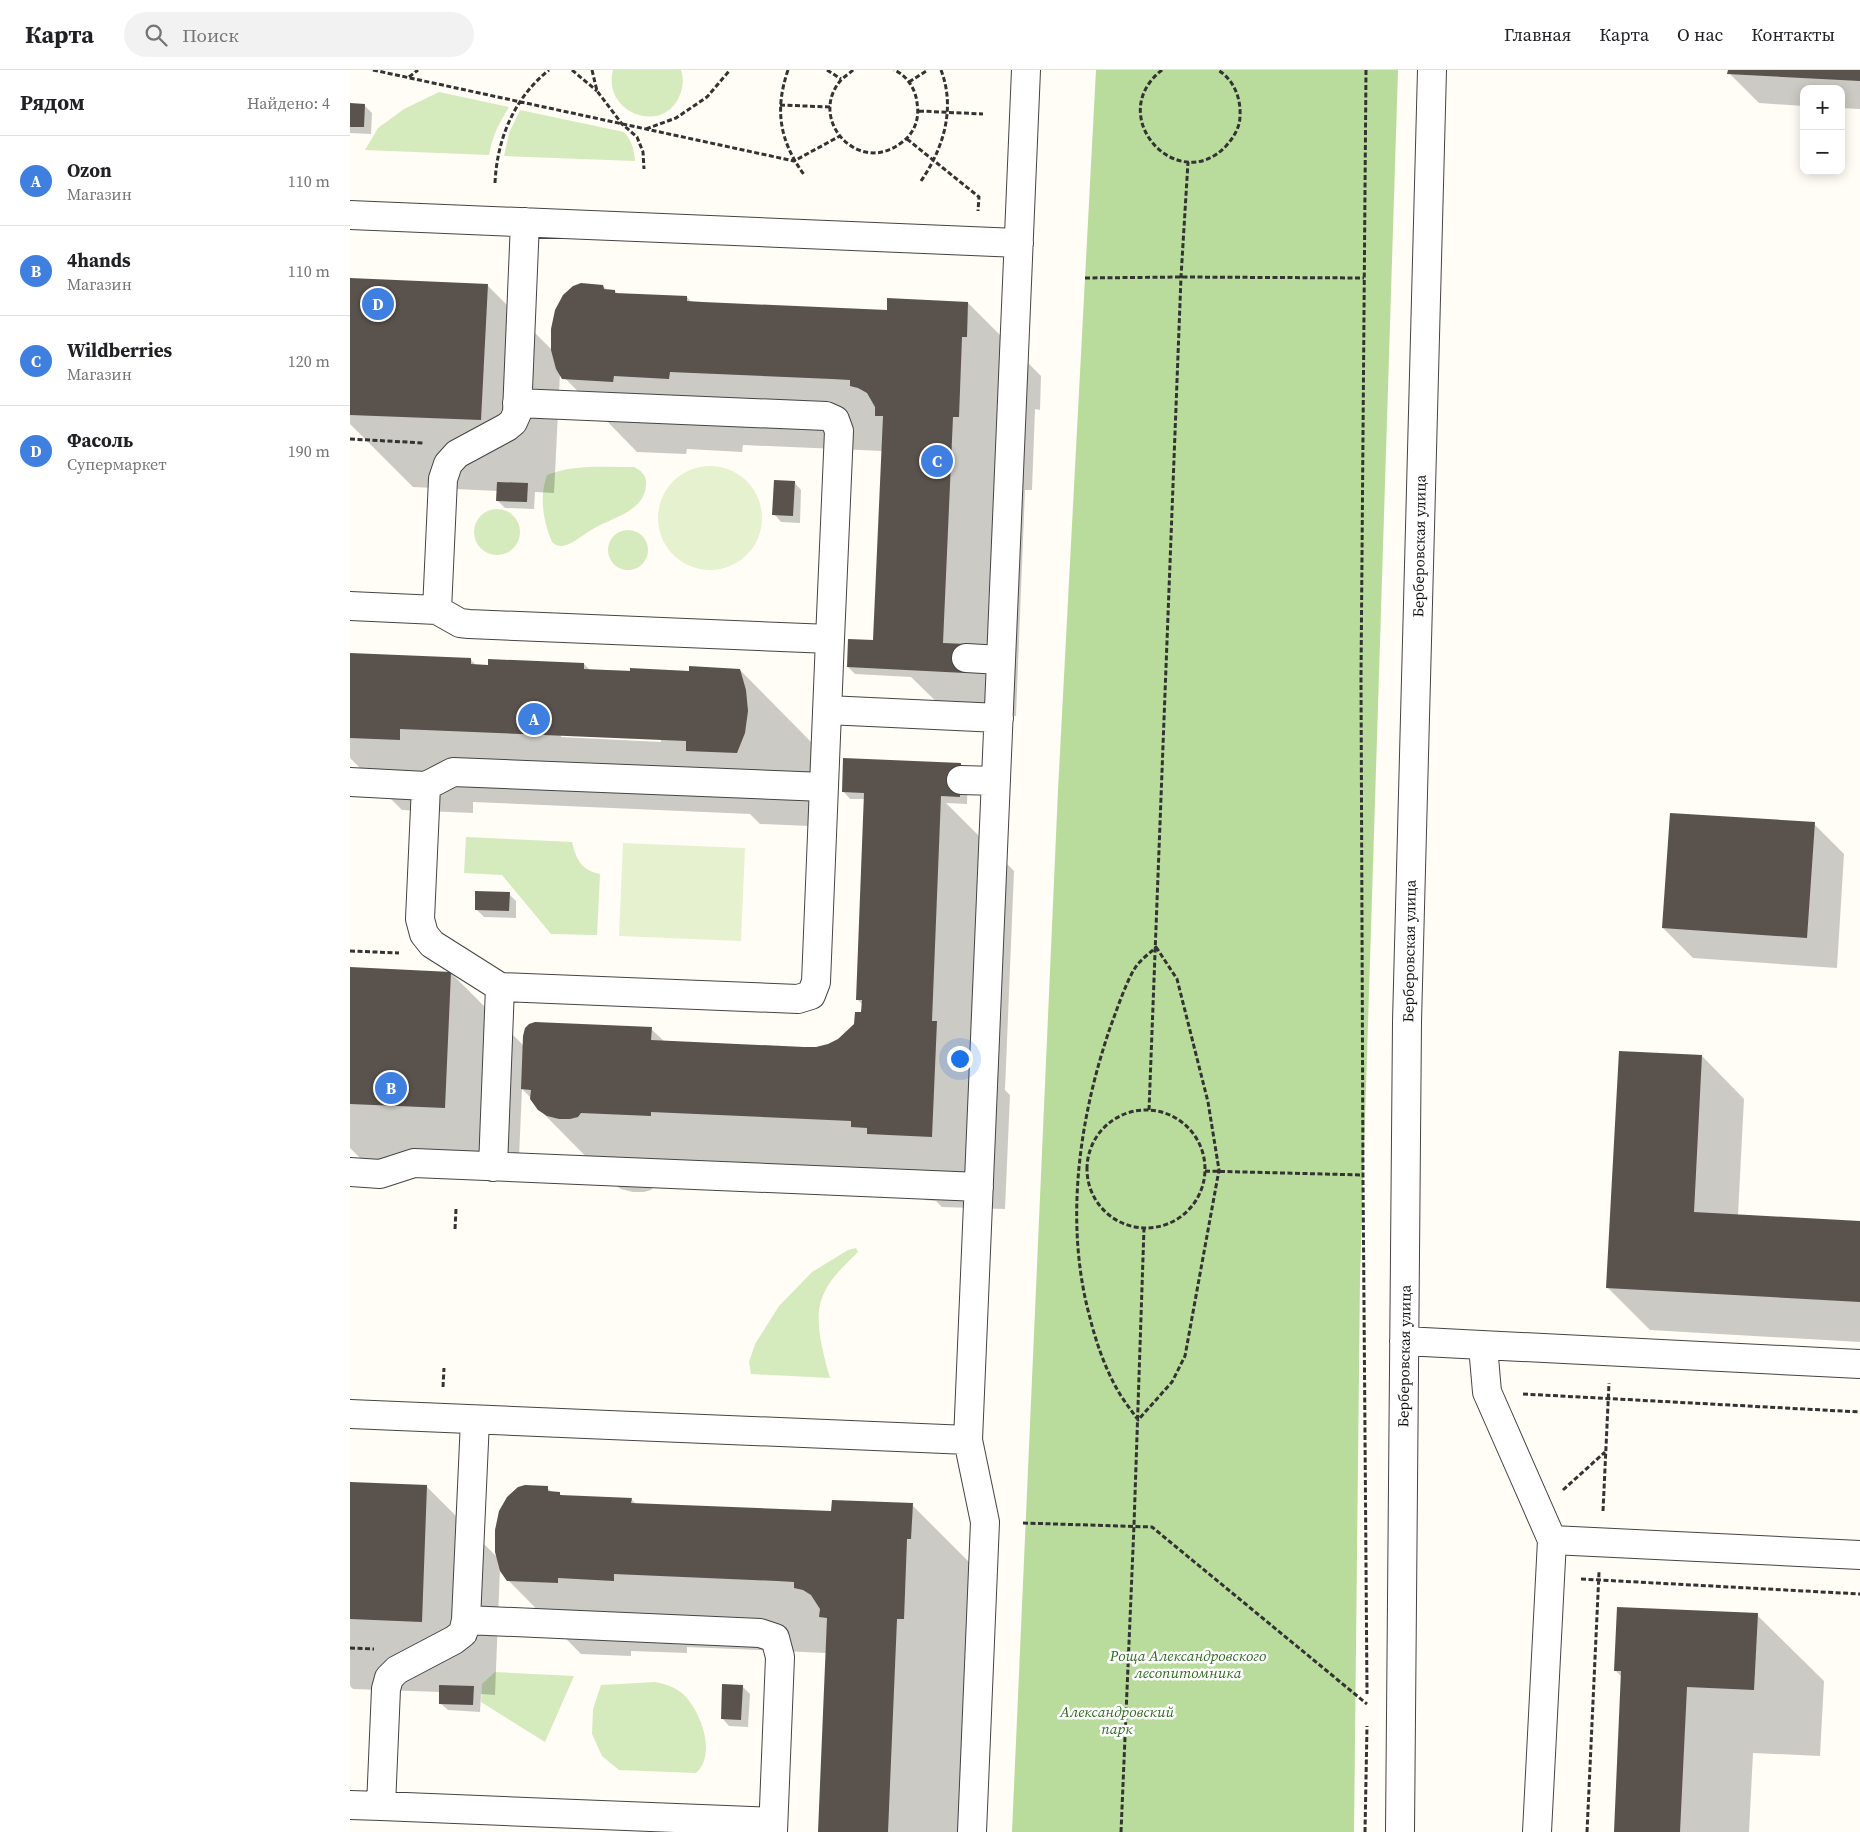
<!DOCTYPE html>
<html lang="ru">
<meta charset="utf-8">
<style>
:root{--surface:#fff;--page:#f2f2f2;--text:#202124;--muted:#757577;--line:#e0e0e0;--accent:#111827}
body{margin:0;font-family:"Source Serif 4",serif;background:var(--page);color:var(--text)}
.controls{position:absolute;right:15px;top:15px;display:grid;overflow:hidden;border-radius:10px;box-shadow:0 2px 12px #0003}
.controls button{width:45px;height:45px;display:grid;place-items:center;padding:0;border:0;border-bottom:1px solid var(--line);background:var(--surface);color:var(--text);font:25px sans-serif}
.you{position:absolute;left:609px;top:988px;width:18px;height:18px;margin:-12px;border:4px solid #fff;border-radius:50%;background:#1a73e8;box-shadow:0 0 0 8px #1a73e833}
.badge{display:grid;place-items:center;width:32px;height:32px;border-radius:50%;background:var(--accent);color:#fff;font-size:16px;font-weight:700}
.pin{position:absolute;translate:-50% -50%;border:2px solid #fff;box-shadow:0 1px 5px #0006}
.list{margin:0;padding:0;list-style:none}
h2{display:flex;justify-content:space-between;align-items:center;height:65px;margin:0;padding:0 20px;font-size:21px}
h2 small{font-size:16px;font-weight:400;color:var(--muted)}
.list li{display:grid;grid-template-columns:32px 1fr auto;gap:15px;align-items:center;box-sizing:border-box;height:90px;padding:0 20px;border-top:1px solid var(--line)}
.list b{display:block;font-size:19px;white-space:nowrap}
.list p{margin:0;font-size:16px;white-space:nowrap;color:var(--muted)}
.list em{font-size:16px;font-style:normal;color:var(--muted)}
.icon{flex:none;width:28px;height:28px;fill:none;stroke:currentColor;stroke-width:2;stroke-linecap:round;stroke-linejoin:round}
.map{position:relative;flex:none;width:1510px;height:1762px;overflow:hidden}
header{display:flex;align-items:center;gap:30px;box-sizing:border-box;height:70px;padding:0 25px;background:var(--surface);border-bottom:1px solid var(--line)}
header strong{font-size:24px}
nav{display:flex;gap:28px;margin-inline-start:auto;font-size:18px}
.search{width:350px;height:45px;background:var(--page);display:flex;align-items:center;gap:12px;box-sizing:border-box;padding:0 18px;border-radius:28px;color:var(--muted);font-size:19px}
main{display:flex}
aside{flex:1;background:var(--surface)}
.map>svg:first-child{display:block}
</style>
<header>
<strong>Карта</strong>
<div class="search"><svg class="icon" aria-label="search" viewBox="0 0 24 24"><circle cx="10" cy="10" r="6"/><path d="M15 15l6 6"/></svg>Поиск</div>
<nav><a>Главная</a><a>Карта</a><a>О нас</a><a>Контакты</a></nav>
</header>
<main>
<aside>
<h2>Рядом<small>Найдено: 4</small></h2>
<ul class="list">
<li><span class="badge" style="background:#3f7fe0">A</span><div><b>Ozon</b><p>Магазин</p></div><em>110 m</em></li>
<li><span class="badge" style="background:#3f7fe0">B</span><div><b>4hands</b><p>Магазин</p></div><em>110 m</em></li>
<li><span class="badge" style="background:#3f7fe0">C</span><div><b>Wildberries</b><p>Магазин</p></div><em>120 m</em></li>
<li><span class="badge" style="background:#3f7fe0">D</span><div><b>Фасоль</b><p>Супермаркет</p></div><em>190 m</em></li>
</ul>
</aside>
<div class="map">
<svg width="1510" height="1762" viewBox="0 0 1510 1762">
<rect width="100%" height="100%" fill="#fffdf5"/>
<!-- green -->
<path fill="#d5ebbd" d="M 263,0 L 331,0 C 334,9 333,18 329,27 C 312,65 252,43 263,0 Z
M 89,22 L 159,37 C 149,53 142,67 139,85 L 15,80 L 28,58 L 54,39 Z
M 170,40 L 274,62 C 282,71 284,79 285,91 L 154,86 L 159,63 Z
M 284,397 C 292,401 297,406 296,415 C 294,442 263,447 243,459 C 234,464 225,472 216,475 C 211,477 206,476 202,472 C 193,451 189,427 197,405 C 223,394 256,397 284,397 Z
M124 462a23 23 0 1 1 46 0a23 23 0 1 1-46 0Z
M258 480a20 20 0 1 1 40 0a20 20 0 1 1-40 0Z
M 116,767 L 222,772 C 226,789 231,800 250,804 L 247,865 L 201,864 L 152,805 L 114,803 Z
M 506,1178 L 508,1182 C 494,1196 479,1209 472,1228 C 463,1250 474,1286 480,1308 L 401,1304 L 399,1292 L 405,1274 L 429,1236 L 462,1202 L 498,1180 Z
M 145,1602 L 224,1606 L 195,1672 L 131,1632 L 132,1614 Z
M 305,1612 C 315,1614 326,1617 334,1625 C 351,1642 367,1684 346,1703 L 269,1700 L 252,1686 L 242,1664 L 243,1639 L 251,1615 Z"/>
<!-- forest -->
<path fill="#b9dc9c" d="M 746,0 L 1048,0 L 1010,1208 L 1004,1762 L 662,1762 L 708,720 Z"/>
<!-- pitch -->
<path fill="#e6f2cf" d="M308 448a52 52 0 1 1 104 0a52 52 0 1 1-104 0Z
M 273,773 L 395,778 L 391,871 L 269,866 Z"/>
<!-- shadow -->
<path fill="#0003" fill-rule="evenodd" d="M 1379,0 L 1510,0 L 1510,39 L 1491,38 L 1491,19 L 1454,19 L 1454,36 L 1409,33 L 1379,3 Z
M 0,35 L 15,36 L 22,43 L 21,64 L 0,63 Z
M 0,209 L 137,215 L 202,280 L 253,216 L 258,221 L 265,221 L 268,224 L 337,227 L 342,233 L 538,241 L 618,233 L 691,306 L 690,340 L 685,339 L 682,420 L 675,420 L 666,646 L 598,643 L 561,607 L 505,604 L 498,597 L 525,572 L 533,381 L 393,375 L 392,382 L 337,379 L 336,384 L 287,382 L 210,303 L 204,423 L 185,422 L 184,439 L 155,438 L 148,431 L 148,421 L 63,417 L 0,354 Z
M 444,412 L 451,420 L 450,453 L 431,452 L 424,444 Z
M 0,585 L 121,590 L 127,596 L 234,594 L 240,600 L 340,602 L 390,600 L 463,674 L 460,756 L 410,754 L 400,744 L 123,732 L 123,743 L 52,740 L 0,688 ZM 211,665 L 311,669 L 311,672 L 211,667 Z
M 611,694 L 618,702 L 617,734 L 596,733 L 664,801 L 655,1020 L 660,1025 L 655,1139 L 592,1137 L 586,1131 L 575,1130 L 568,1123 L 304,1116 L 301,1120 L 294,1122 L 283,1122 L 271,1119 L 262,1113 L 189,1039 L 182,1029 L 172,1019 L 168,1111 L 27,1105 L 0,1078 L 0,899 L 101,903 L 174,976 L 301,959 L 315,972 L 466,978 L 478,975 L 489,970 L 506,954 L 512,943 L 513,935 L 507,929 L 515,729 L 500,729 L 493,721 Z
M 1464,754 L 1494,784 L 1487,898 L 1343,888 L 1313,858 Z
M 159,824 L 166,831 L 166,848 L 134,847 L 126,839 Z
M 1352,986 L 1394,1029 L 1388,1145 L 1510,1152 L 1510,1272 L 1300,1260 L 1258,1218 Z
M 0,1413 L 77,1417 L 148,1488 L 197,1418 L 202,1422 L 209,1423 L 212,1426 L 281,1429 L 287,1435 L 482,1443 L 562,1435 L 635,1508 L 614,1762 L 469,1762 L 477,1583 L 337,1577 L 337,1583 L 281,1581 L 281,1586 L 231,1584 L 158,1510 L 150,1498 L 145,1625 L 131,1624 L 130,1642 L 98,1640 L 90,1633 L 90,1622 L 3,1619 L 0,1616 Z
M 1407,1545 L 1474,1611 L 1470,1686 L 1403,1683 L 1399,1762 L 1265,1762 L 1272,1607 L 1265,1600 Z
M 392,1616 L 400,1624 L 398,1657 L 379,1656 L 372,1648 Z"/>
<!-- building -->
<path fill="#5a524d" d="M 1378,0 L 1510,0 L 1510,11 L 1377,4 Z
M 0,33 L 15,34 L 14,57 L 0,57 Z
M 0,208 L 138,214 L 131,350 L 0,345 Z
M 231,213 L 253,215 L 254,219 L 265,220 L 265,223 L 337,226 L 337,231 L 353,232 L 537,240 L 537,228 L 618,232 L 617,267 L 612,267 L 609,347 L 603,347 L 593,573 L 617,574 L 615,603 L 497,597 L 498,569 L 523,570 L 533,346 L 525,346 L 525,337 L 517,323 L 508,318 L 500,316 L 500,310 L 482,309 L 320,302 L 319,309 L 264,306 L 263,312 L 212,309 L 206,299 L 201,280 L 201,259 L 205,240 L 213,225 L 223,216 Z
M 424,410 L 445,411 L 443,446 L 422,445 Z
M 147,412 L 178,413 L 177,432 L 146,431 Z
M 0,583 L 121,588 L 121,594 L 138,595 L 138,589 L 234,593 L 234,599 L 280,601 L 280,598 L 339,601 L 339,596 L 390,599 L 396,620 L 398,641 L 395,663 L 387,683 L 336,681 L 336,671 L 50,659 L 50,670 L 0,668 Z
M 493,688 L 611,693 L 610,727 L 591,726 L 582,951 L 587,951 L 582,1067 L 517,1064 L 517,1058 L 501,1057 L 501,1051 L 301,1042 L 301,1046 L 231,1043 L 228,1047 L 220,1049 L 209,1049 L 197,1046 L 188,1040 L 180,1029 L 181,1020 L 171,1019 L 173,966 L 175,958 L 179,954 L 185,952 L 302,957 L 301,970 L 454,977 L 466,977 L 478,974 L 488,969 L 504,954 L 505,942 L 511,942 L 512,930 L 506,930 L 514,723 L 492,722 Z
M 1320,743 L 1465,752 L 1457,868 L 1312,858 Z
M 125,821 L 160,822 L 159,841 L 125,840 Z
M 0,897 L 101,902 L 95,1038 L 0,1034 Z
M 1269,981 L 1352,985 L 1344,1142 L 1510,1151 L 1510,1232 L 1256,1218 Z
M 0,1412 L 77,1415 L 72,1552 L 0,1549 Z
M 175,1415 L 198,1416 L 198,1421 L 210,1422 L 210,1425 L 282,1428 L 281,1433 L 481,1441 L 482,1430 L 563,1433 L 561,1469 L 557,1469 L 554,1549 L 547,1549 L 538,1762 L 468,1762 L 477,1548 L 469,1547 L 470,1539 L 461,1525 L 453,1520 L 444,1518 L 444,1512 L 427,1511 L 264,1504 L 264,1511 L 208,1508 L 208,1513 L 157,1511 L 150,1501 L 145,1482 L 145,1460 L 149,1441 L 157,1427 L 168,1417 Z
M 1267,1537 L 1408,1543 L 1404,1620 L 1337,1617 L 1330,1762 L 1264,1762 L 1271,1601 L 1264,1601 Z
M 372,1614 L 393,1615 L 391,1650 L 371,1649 Z
M 89,1615 L 124,1616 L 123,1635 L 89,1634 Z"/>
<g fill="none" stroke-linecap="round" stroke-linejoin="round">
<defs>
<path id="minor" d="M 0,145 L 669,173
M 0,536 L 87,540 L 93,409 L 98,394 L 107,384 L 157,357 L 163,352 L 167,343 L 175,152
M 87,540 L 110,553 L 119,554 L 480,569 L 489,361 L 485,350 L 476,346 L 167,333
M 616,588 L 651,590
M 477,640 L 649,648
M 611,710 L 646,711
M 0,712 L 76,716 L 70,849 L 74,864 L 82,874 L 150,917
M 76,716 L 103,702 L 474,717
M 143,1097 L 150,917 L 448,929 L 461,925 L 466,912 L 480,569
M 0,1102 L 30,1104 L 64,1093 L 629,1117
M 1054,1271 L 1510,1294
M 1133,1276 L 1137,1322 L 1202,1470 L 1187,1762
M 0,1344 L 618,1370
M 1202,1470 L 1510,1485
M 116,1550 L 410,1563 L 425,1568 L 430,1587 L 423,1762
M 0,1735 L 31,1736 L 36,1619 L 39,1608 L 47,1600 L 104,1570 L 113,1563 L 116,1550 L 125,1350
M 31,1736 L 423,1752
M 622,1762 L 635,1452 L 618,1370 L 676,0
M 1050,1762 L 1057,952 L 1082,0"/>
</defs>
<!-- minor casing -->
<use href="#minor" stroke="#444" stroke-width="30"/>
<!-- path -->
<path stroke="#333" stroke-width="3" stroke-dasharray="5 2.5" stroke-linecap="butt" d="M 23,0 L 444,91 L 490,66
M 222,0 L 247,21
M 242,0 L 247,21 L 272,54 L 287,67 L 293,82 L 294,99
M 438,0 C 424,41 430,72 455,106
M 477,0 L 491,9
M 503,0 C 500,3 495,6 491,10 C 457,49 508,106 551,73 C 564,64 570,49 567,33 C 566,20 557,5 544,0
M 812,0 C 753,46 828,127 876,76 C 884,67 890,57 890,46 C 891,28 884,10 868,0
M 1016,0 L 1011,608 L 1013,1105 L 1017,1624
M 59,7 L 68,0
M 559,12 L 578,0
M 430,35 L 480,37
M 569,41 L 633,44
M 296,59 L 326,48 L 357,27 L 380,0
M 557,69 L 629,127 L 628,141
M 571,111 C 593,79 606,39 591,0
M 145,113 C 147,69 164,28 199,0
M 735,208 L 831,207 L 1014,208
M 0,369 L 74,373
M 806,877 L 827,909 L 858,1032 L 869,1100 L 835,1286 L 822,1312 L 788,1350 C 781,1340 773,1330 767,1319 C 755,1298 746,1272 740,1248 C 714,1153 729,1049 760,958 C 766,942 776,912 785,898 C 790,890 799,884 806,877 Z
M 0,881 L 49,883
M 799,1040 L 831,207 L 838,92
M737 1099a59 59 0 1 1 118 0a59 59 0 1 1-118 0Z
M 855,1101 L 1013,1105
M 105,1159 L 106,1139
M 93,1317 L 94,1298
M 1173,1324 L 1510,1342
M 1213,1420 L 1255,1382
M 1253,1441 L 1259,1313
M 673,1453 L 802,1457 L 1017,1634
M 1231,1509 L 1510,1524
M 0,1578 L 24,1579
M 771,1762 L 784,1455 L 794,1158
M 1015,1762 L 1017,1656
M 1237,1762 L 1249,1502"/>
<!-- minor -->
<use href="#minor" stroke="#fff" stroke-width="28"/>
</g>
<g text-anchor="middle" dominant-baseline="central" stroke-width="5" stroke-linejoin="round" paint-order="stroke">
<!-- street labels -->
<g font-size="15" fill="#111" stroke="#fff">
<text transform="translate(1069 476) rotate(-89)">Берберовская улица</text>
<text transform="translate(1059 881) rotate(-89)">Берберовская улица</text>
<text transform="translate(1054 1286) rotate(-89)">Берберовская улица</text>
</g>
<!-- park labels -->
<g font-size="15" font-style="italic" fill="#2f6b1f" stroke="#fff">
<text x="838" y="1585">Роща Александровского<tspan x="838" dy="17">лесопитомника</tspan></text>
<text x="767" y="1641">Александровский<tspan x="767" dy="17">парк</tspan></text>
</g>
</g>
</svg>
<div class="controls">
<button>+</button>
<button>−</button>
</div>
<div class="you"></div>
<div class="pin badge" style="left:184px;top:649px;background:#3f7fe0">A</div>
<div class="pin badge" style="left:41px;top:1018px;background:#3f7fe0">B</div>
<div class="pin badge" style="left:587px;top:391px;background:#3f7fe0">C</div>
<div class="pin badge" style="left:28px;top:234px;background:#3f7fe0">D</div>
</div>
</main>
